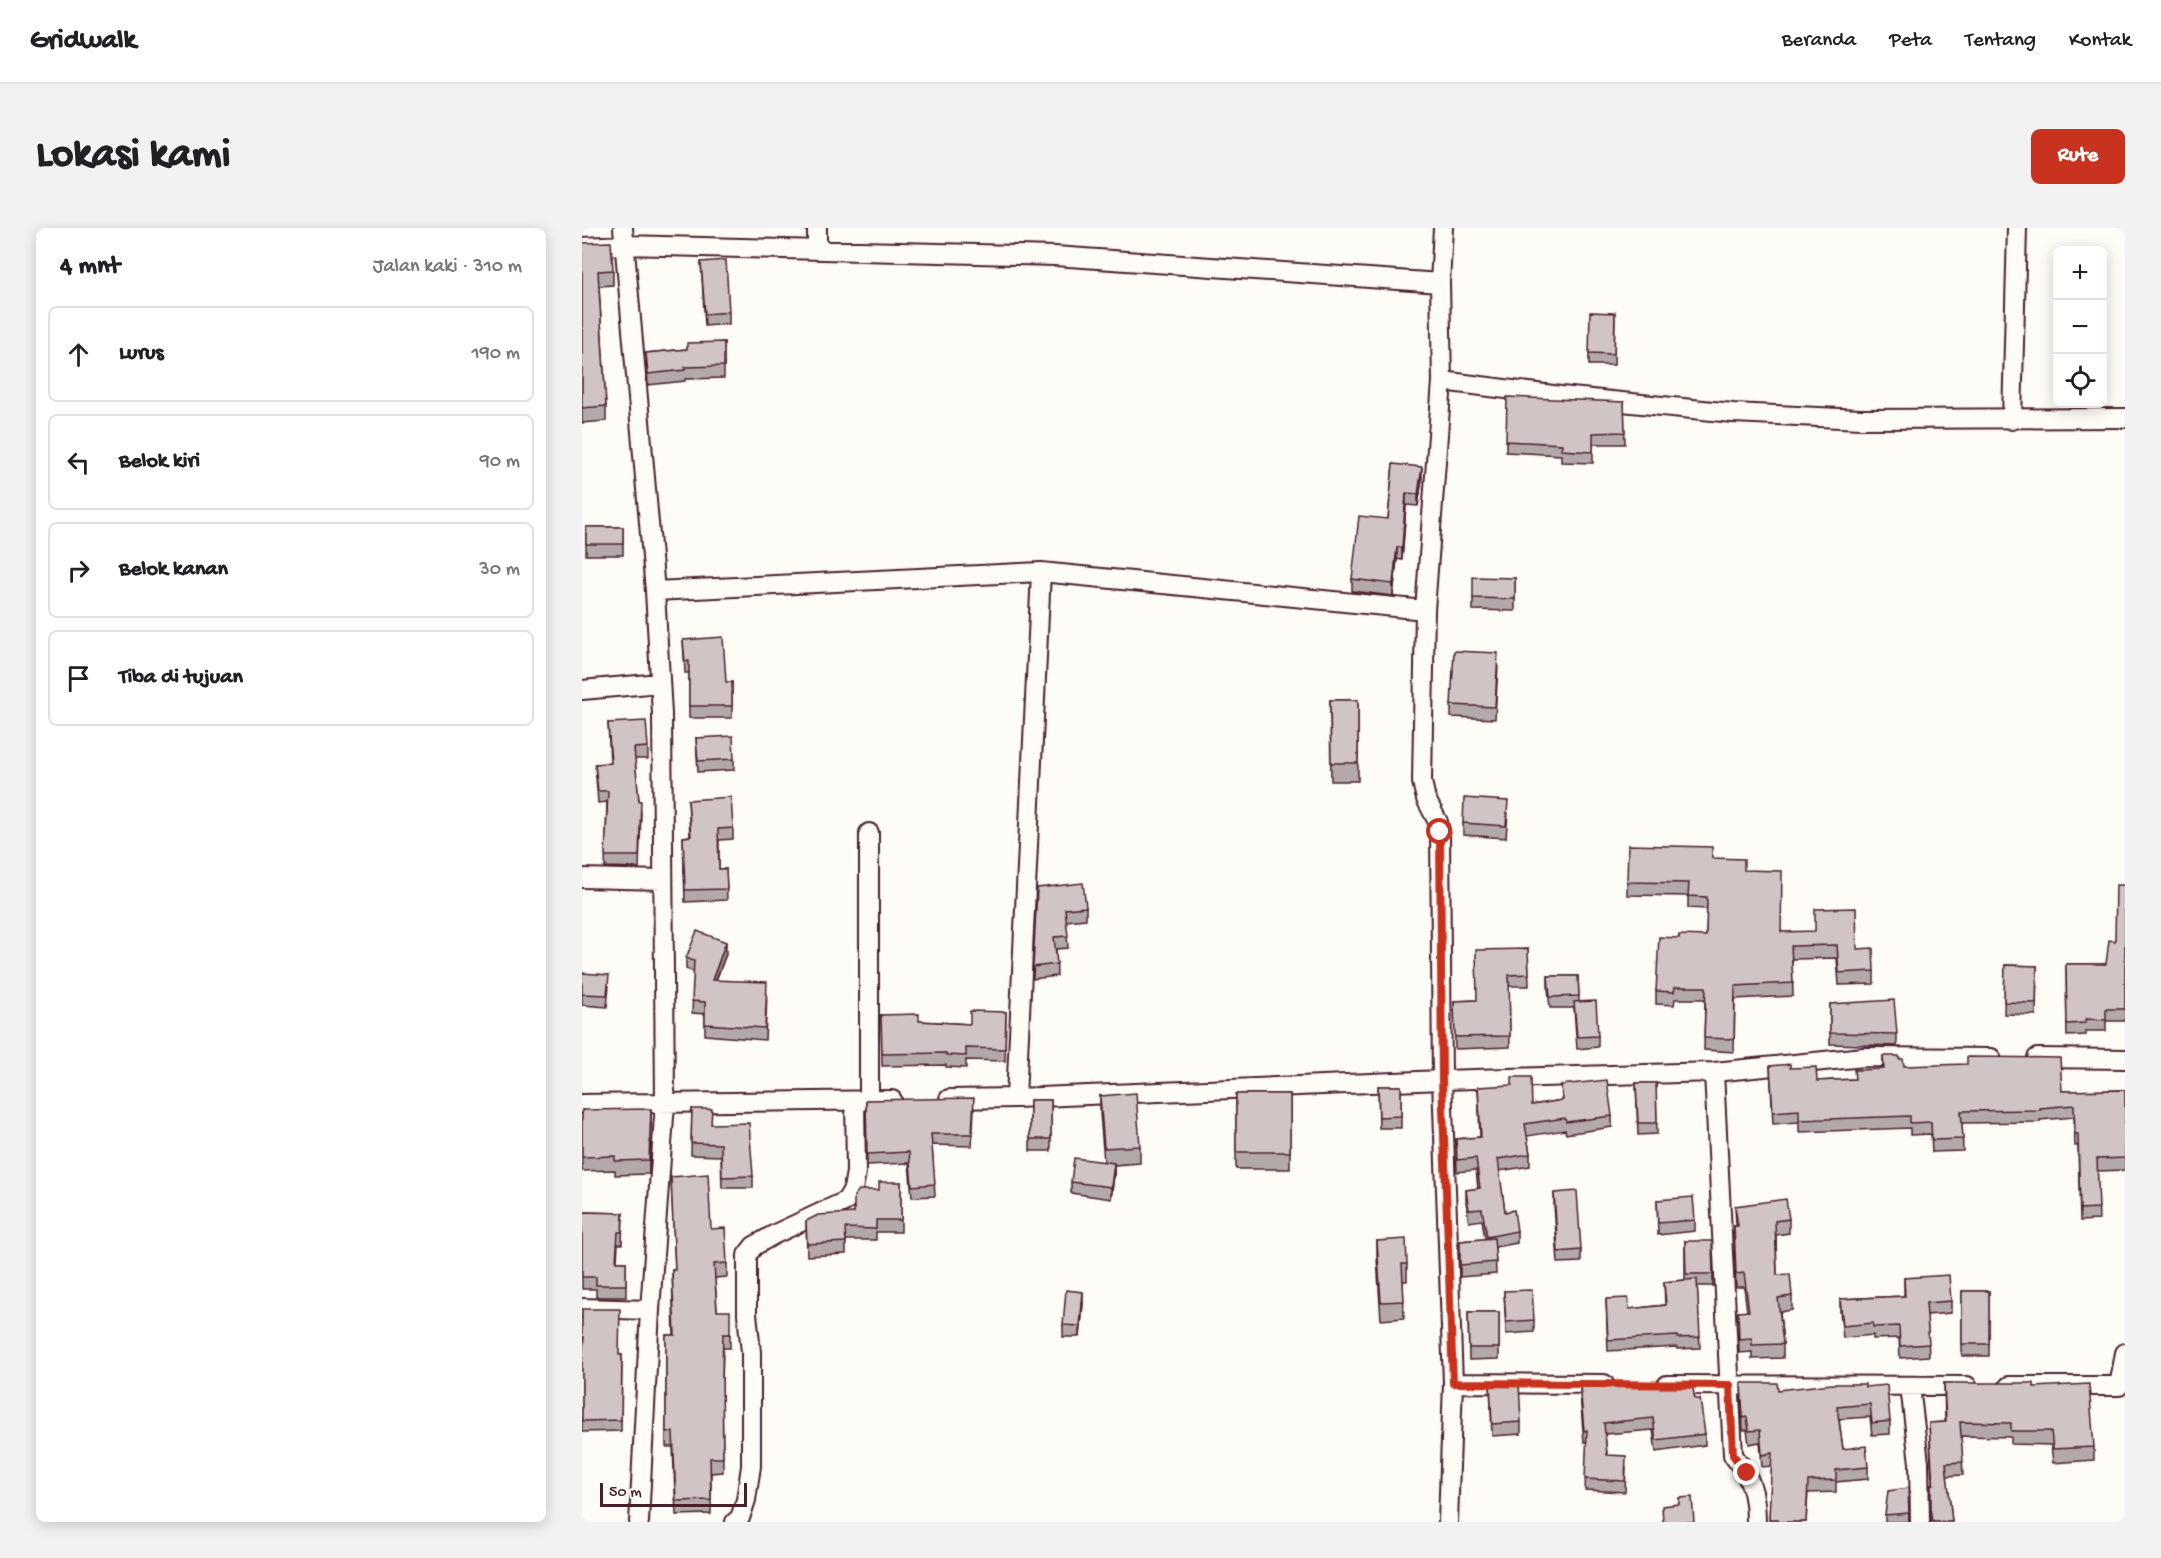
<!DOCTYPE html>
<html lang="id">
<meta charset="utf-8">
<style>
:root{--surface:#fff;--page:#f2f2f2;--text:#202124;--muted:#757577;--line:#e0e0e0;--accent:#c8321e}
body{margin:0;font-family:"Gochi Hand",sans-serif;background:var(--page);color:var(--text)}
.controls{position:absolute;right:18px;top:18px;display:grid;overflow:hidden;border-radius:9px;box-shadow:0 3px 15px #0003}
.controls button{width:54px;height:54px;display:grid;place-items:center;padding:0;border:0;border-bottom:2px solid var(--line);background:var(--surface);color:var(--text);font:30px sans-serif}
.scale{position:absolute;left:18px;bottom:15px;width:147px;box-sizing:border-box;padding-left:6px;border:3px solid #4a1f2b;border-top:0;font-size:16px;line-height:21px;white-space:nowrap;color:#4a1f2b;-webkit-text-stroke:4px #fdfcf7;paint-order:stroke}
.stop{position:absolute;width:18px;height:18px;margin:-14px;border:4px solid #c8321e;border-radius:50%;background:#fff}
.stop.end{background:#c8321e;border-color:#fff;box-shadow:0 2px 6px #0008}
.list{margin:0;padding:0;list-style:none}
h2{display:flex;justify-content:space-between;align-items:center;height:78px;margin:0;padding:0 24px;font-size:26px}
h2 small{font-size:20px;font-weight:400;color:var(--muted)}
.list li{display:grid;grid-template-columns:39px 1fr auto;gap:18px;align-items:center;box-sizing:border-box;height:96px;margin:0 12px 12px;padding:0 12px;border:2px solid var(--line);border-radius:9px}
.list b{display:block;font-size:22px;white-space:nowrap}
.list em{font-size:20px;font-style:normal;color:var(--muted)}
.icon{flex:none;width:33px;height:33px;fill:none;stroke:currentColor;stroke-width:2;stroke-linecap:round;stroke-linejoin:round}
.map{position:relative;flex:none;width:1543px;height:1294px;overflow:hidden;border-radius:9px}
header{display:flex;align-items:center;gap:36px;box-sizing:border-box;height:84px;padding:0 30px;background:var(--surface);border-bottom:2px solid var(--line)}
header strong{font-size:28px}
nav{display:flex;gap:33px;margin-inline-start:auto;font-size:21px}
.intro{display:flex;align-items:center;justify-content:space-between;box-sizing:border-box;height:144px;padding:0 36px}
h1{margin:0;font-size:42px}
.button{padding:15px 27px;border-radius:9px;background:var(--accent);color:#fff;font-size:21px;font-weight:700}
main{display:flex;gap:36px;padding:0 36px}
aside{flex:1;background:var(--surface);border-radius:9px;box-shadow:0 3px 15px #0003}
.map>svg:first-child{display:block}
</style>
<header>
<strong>Gridwalk</strong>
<nav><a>Beranda</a><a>Peta</a><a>Tentang</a><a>Kontak</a></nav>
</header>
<div class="intro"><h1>Lokasi kami</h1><a class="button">Rute</a></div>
<main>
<aside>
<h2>4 mnt<small>Jalan kaki · 310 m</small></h2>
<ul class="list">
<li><svg class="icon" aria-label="ahead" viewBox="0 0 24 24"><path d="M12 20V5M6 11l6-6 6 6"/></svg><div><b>Lurus</b></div><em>190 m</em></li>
<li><svg class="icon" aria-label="left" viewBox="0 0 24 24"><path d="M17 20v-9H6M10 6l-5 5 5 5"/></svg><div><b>Belok kiri</b></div><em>90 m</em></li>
<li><svg class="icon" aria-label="right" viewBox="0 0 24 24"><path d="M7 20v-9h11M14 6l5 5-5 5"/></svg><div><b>Belok kanan</b></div><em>30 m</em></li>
<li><svg class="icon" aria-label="arrive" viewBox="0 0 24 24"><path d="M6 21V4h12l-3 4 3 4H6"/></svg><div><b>Tiba di tujuan</b></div></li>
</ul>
</aside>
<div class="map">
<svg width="1543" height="1294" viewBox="0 0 1543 1294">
<rect width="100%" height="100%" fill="#fdfcf7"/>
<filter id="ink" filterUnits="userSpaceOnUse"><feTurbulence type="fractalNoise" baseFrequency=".0167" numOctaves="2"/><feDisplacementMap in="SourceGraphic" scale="12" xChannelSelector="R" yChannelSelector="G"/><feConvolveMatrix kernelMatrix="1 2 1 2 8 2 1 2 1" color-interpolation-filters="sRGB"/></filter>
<g filter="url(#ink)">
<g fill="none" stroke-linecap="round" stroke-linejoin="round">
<defs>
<path id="minor" d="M 41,0 L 73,363 L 80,486 L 83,875 L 68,1082 L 57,1294
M 235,0 L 235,22
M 861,0 L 858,55 L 860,153 L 843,382 L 840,554 L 844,571 L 856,594 L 858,604 L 860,852 L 871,1155 L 866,1294
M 0,19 L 42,17 L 473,28 L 858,55
M 860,153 L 979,168 L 1151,185 L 1279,191 L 1543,190
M 1430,192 L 1435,0
M 73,363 L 459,344 L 843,382
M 0,462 L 78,455
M 0,650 L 81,652
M 1455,830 L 1543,831
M 1132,844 L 1151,1227 C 1169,1250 1174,1265 1174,1294
M 434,870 L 459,344
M 367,871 L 434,870 L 860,852 L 1132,844 L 1282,829 L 1409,830
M 287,872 L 287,605
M 0,876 L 310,872
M 0,1080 L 68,1082
M 871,1155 L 1022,1156
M 1085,1157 L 1385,1158
M 1328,1158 L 1337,1235 L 1338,1294
M 1427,1158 L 1537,1158 L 1543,1125
M 153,1294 L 158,1290 L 164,1272 L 169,1238 L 169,1124 L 165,1086 L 165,1027 L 172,1018 L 193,1006 L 264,973 L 271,961 L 274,944 L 273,873"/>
</defs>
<!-- minor casing -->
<use href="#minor" stroke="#4a1f2b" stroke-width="22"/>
<!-- minor -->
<use href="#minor" stroke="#fdfcf7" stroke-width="18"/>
</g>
<!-- wall -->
<path fill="#b3a9a9" stroke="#4a1f2b" stroke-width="1.5" d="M 0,15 L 31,42 L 31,57 L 17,58 L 24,178 L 24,193 L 0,195 Z
M 119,34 L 147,84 L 147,96 L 123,98 Z
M 1033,85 L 1032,137 L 1007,137 L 1007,125 Z
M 142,114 L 142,150 L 103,151 L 103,153 L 66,157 L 64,125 L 105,121 Z
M 1042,174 L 1043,216 L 1011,216 L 1011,235 L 979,234 L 979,227 L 924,224 L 924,213 Z
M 811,236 L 840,251 L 836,278 L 824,277 L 820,332 L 815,331 L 811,368 L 770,363 L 770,351 L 806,291 Z
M 4,299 L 41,299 L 41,327 L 4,327 Z
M 933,350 L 933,383 L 891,382 L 891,370 Z
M 101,412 L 144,454 L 150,454 L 150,490 L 107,490 L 107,445 L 103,445 Z
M 916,437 L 913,491 L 869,489 L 869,477 Z
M 748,472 L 776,472 L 776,553 L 749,553 Z
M 26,495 L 66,519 L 66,531 L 53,531 L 57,573 L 59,585 L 57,640 L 23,639 L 25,574 L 16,575 L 13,536 L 28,535 Z
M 114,510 L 152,531 L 152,542 L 116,544 Z
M 106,572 L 151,600 L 151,611 L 137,612 L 137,641 L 144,641 L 145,672 L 103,674 L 101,609 L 108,608 Z
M 926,585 L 924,610 L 881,607 L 881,595 Z
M 1130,630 L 1162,642 L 1200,704 L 1275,721 L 1292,743 L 1292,756 L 1257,757 L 1255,730 L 1210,731 L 1211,768 L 1153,771 L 1152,824 L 1122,822 L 1123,771 L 1093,771 L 1092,777 L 1074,776 L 1074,763 L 1097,710 L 1124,708 L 1125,681 L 1106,680 L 1106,668 L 1045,667 L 1045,654 Z
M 1543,657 L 1543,793 L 1524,793 L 1524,803 L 1504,803 L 1504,807 L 1485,808 L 1484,736 L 1524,736 L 1533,713 Z
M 455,660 L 504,679 L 504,691 L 484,693 L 486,720 L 474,721 L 475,748 L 451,751 Z
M 946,721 L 947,758 L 927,758 L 928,819 L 873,821 L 872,773 L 895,772 Z
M 144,726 L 134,752 L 185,766 L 183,812 L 123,807 L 123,786 L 110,785 L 112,744 L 104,741 L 104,730 Z
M 1423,737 L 1455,738 L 1454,787 L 1422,786 Z
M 0,745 L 27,758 L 25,779 L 0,777 Z
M 966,748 L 996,748 L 997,774 L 1016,808 L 1016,819 L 995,821 L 992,780 L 968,780 L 966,760 Z
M 1248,776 L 1315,806 L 1315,818 L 1248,816 Z
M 424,784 L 423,833 L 384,832 L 384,840 L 364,839 L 364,837 L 300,838 L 299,787 L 337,793 L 388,796 Z
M 1301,828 L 1317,831 L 1322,838 L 1480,863 L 1543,862 L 1543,942 L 1515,943 L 1517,992 L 1498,993 L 1496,918 L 1493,918 L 1492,889 L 1458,892 L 1458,894 L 1380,895 L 1381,923 L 1350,924 L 1349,906 L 1328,907 L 1328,900 L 1217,904 L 1217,894 L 1191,896 L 1188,838 L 1208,840 L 1235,853 L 1272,851 L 1301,841 Z
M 1054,855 L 1074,855 L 1075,906 L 1056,907 Z
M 979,857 L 1030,888 L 1030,899 L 984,906 L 983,902 L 945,908 L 948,926 L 948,938 L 917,943 L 923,984 L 935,1003 L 935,1015 L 913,1019 L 914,1046 L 878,1049 L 878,1013 L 903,1011 L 900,992 L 887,994 L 884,974 L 884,962 L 896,961 L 894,942 L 875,944 L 874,911 L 898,909 L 896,859 L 950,877 L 980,872 Z
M 796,858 L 819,858 L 819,900 L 797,900 Z
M 654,866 L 708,866 L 708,941 L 654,941 Z
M 518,868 L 558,918 L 558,935 L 532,937 L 532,947 L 529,971 L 489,965 L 489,954 L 522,934 L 518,885 Z
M 284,872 L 392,882 L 390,918 L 350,917 L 353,968 L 330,969 L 327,935 L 285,937 Z
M 448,872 L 469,872 L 469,923 L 448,923 Z
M 110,881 L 130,896 L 171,948 L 171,960 L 140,960 L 139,928 L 109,927 Z
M 0,882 L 69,895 L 67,946 L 33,947 L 33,942 L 0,943 Z
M 89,949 L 129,1001 L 145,1035 L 145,1049 L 133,1050 L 135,1083 L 148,1106 L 148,1120 L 141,1120 L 140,1157 L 141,1244 L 129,1245 L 129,1286 L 94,1287 L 91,1219 L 84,1219 L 84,1107 L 92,1107 L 90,1042 L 93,1042 Z
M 319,954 L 319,1004 L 294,1004 L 294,1012 L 264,1012 L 264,1026 L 225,1028 L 224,993 L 272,985 L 297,962 Z
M 972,965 L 999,1022 L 999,1034 L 976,1035 L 972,977 Z
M 1075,972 L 1113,992 L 1113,1003 L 1076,1007 Z
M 1153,978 L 1207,991 L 1207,1005 L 1194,1007 L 1195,1047 L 1210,1068 L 1210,1082 L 1198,1084 L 1201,1116 L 1201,1130 L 1170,1131 L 1170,1124 L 1157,1125 L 1156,1084 L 1165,1084 L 1162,1059 L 1154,1059 L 1152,1012 L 1152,998 L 1154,998 Z
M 0,984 L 41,985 L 40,1016 L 36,1016 L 35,1034 L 44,1034 L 44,1069 L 14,1069 L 14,1061 L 0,1061 Z
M 795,1013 L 825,1036 L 825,1053 L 821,1053 L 822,1090 L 799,1092 L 795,1030 Z
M 1103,1013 L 1131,1046 L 1131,1058 L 1115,1058 L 1118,1120 L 1095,1121 L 1095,1119 L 1026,1123 L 1024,1071 L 1047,1081 L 1083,1077 L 1082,1054 L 1103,1052 Z
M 1322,1050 L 1369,1073 L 1369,1085 L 1345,1087 L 1347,1128 L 1318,1130 L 1317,1110 L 1291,1111 L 1291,1107 L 1261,1110 L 1258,1083 L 1258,1071 L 1322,1068 Z
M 922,1063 L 952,1092 L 952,1104 L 924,1106 Z
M 1380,1063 L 1407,1063 L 1407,1128 L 1380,1128 Z
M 501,1075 L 498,1109 L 481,1109 L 481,1097 Z
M 0,1081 L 37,1127 L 40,1127 L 39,1203 L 0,1204 L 0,1138 L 1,1120 L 0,1120 Z
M 886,1084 L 917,1084 L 917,1131 L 887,1132 Z
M 908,1155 L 939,1194 L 939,1206 L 910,1208 Z
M 1159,1155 L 1196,1162 L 1283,1159 L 1308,1193 L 1308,1206 L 1290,1207 L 1288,1189 L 1257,1191 L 1261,1221 L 1286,1239 L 1286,1251 L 1254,1254 L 1254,1264 L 1226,1265 L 1224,1294 L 1187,1294 L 1190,1238 L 1180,1239 L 1178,1214 L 1167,1216 L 1165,1202 L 1161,1202 Z
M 1362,1155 L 1452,1159 L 1512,1219 L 1512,1232 L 1471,1235 L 1469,1217 L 1429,1216 L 1429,1209 L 1379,1208 L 1381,1247 L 1365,1248 L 1370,1294 L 1349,1294 L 1349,1256 L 1350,1256 L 1347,1195 L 1363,1194 Z
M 998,1156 L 1113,1171 L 1123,1206 L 1123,1217 L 1074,1224 L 1071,1202 L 1023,1206 L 1025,1227 L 1044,1239 L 1043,1264 L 1003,1262 L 1005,1214 L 1002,1214 L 998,1167 Z
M 1326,1260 L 1327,1294 L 1303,1294 L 1303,1287 Z"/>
<!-- shaded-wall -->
<path fill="#928a89" stroke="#4a1f2b" stroke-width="1.5" d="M 840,239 L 840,251 L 836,278 L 836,266 Z
M 824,265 L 824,277 L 820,332 L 820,320 Z
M 815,319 L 815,331 L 811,368 L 811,356 Z
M 144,714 L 144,726 L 130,763 L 130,752 Z
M 69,881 L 69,895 L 67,946 L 67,932 Z
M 532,935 L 532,947 L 529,971 L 529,959 Z
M 501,1064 L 501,1075 L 498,1109 L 498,1098 Z"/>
<!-- building -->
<path fill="#d0c5c4" stroke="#4a1f2b" stroke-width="1.5" d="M 29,14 L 31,42 L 16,43 L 24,178 L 0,180 L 0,15 Z
M 144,32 L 147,84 L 123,86 L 119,34 Z
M 1008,84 L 1033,85 L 1032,126 L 1007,125 Z
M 142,114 L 142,138 L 103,139 L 103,142 L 66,146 L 64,125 L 105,121 L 105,115 Z
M 925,169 L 1042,174 L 1043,204 L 1011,205 L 1011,224 L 979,222 L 980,216 L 924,213 Z
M 811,236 L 840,239 L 836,266 L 824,265 L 820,320 L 815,319 L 811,356 L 770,351 L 777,288 L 806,291 Z
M 4,299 L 41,299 L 41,316 L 4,316 Z
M 891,349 L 933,350 L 933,371 L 891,370 Z
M 141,409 L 144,454 L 150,454 L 150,478 L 107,478 L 107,433 L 103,434 L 101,412 Z
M 872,423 L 916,425 L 913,479 L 869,477 Z
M 748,472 L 776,472 L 776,535 L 749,535 Z
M 64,493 L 66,519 L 52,520 L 57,573 L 59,573 L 57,628 L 23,628 L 26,563 L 16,563 L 13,536 L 29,535 L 26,495 Z
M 151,508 L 152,531 L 116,533 L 114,510 Z
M 149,569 L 151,600 L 136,601 L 137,641 L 144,641 L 145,661 L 103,662 L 101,609 L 109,608 L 106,572 Z
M 882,570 L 926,573 L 924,598 L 881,595 Z
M 1046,617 L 1130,619 L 1130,630 L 1162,631 L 1162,642 L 1200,643 L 1199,704 L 1233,703 L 1233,681 L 1274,680 L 1275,721 L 1291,720 L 1292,743 L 1257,745 L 1255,717 L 1209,718 L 1211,755 L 1153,758 L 1152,811 L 1122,810 L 1124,759 L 1093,759 L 1092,764 L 1074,763 L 1077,709 L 1097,710 L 1097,707 L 1124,708 L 1125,669 L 1106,668 L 1107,655 L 1045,654 Z
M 501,655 L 504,679 L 483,681 L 486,708 L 472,709 L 475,736 L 451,739 L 455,660 Z
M 1534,657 L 1543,657 L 1543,781 L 1524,781 L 1524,792 L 1504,791 L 1504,795 L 1485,796 L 1484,736 L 1524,736 L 1527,712 L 1533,713 Z
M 115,703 L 144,714 L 130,752 L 185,754 L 183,800 L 123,796 L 123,774 L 110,773 L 112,733 L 104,730 Z
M 946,721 L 947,746 L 927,747 L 928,808 L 873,809 L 872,773 L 895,772 L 894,722 Z
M 1423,737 L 1455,738 L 1454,775 L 1422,774 Z
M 0,745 L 27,747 L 25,767 L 0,766 Z
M 966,748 L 996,748 L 997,768 L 968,769 Z
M 1312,772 L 1315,806 L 1248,805 L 1248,776 Z
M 1014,773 L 1016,808 L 995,809 L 992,774 Z
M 388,783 L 424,784 L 423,821 L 384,820 L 384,828 L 364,827 L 364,825 L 300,826 L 299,787 L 337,786 L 337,793 L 388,796 Z
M 1301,828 L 1317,828 L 1317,831 L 1321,831 L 1322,838 L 1385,836 L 1385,829 L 1478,830 L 1480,863 L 1543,862 L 1543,930 L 1515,931 L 1517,980 L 1498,981 L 1496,906 L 1493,906 L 1492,877 L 1458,880 L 1458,882 L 1379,883 L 1381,911 L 1350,912 L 1349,894 L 1328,895 L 1328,888 L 1217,892 L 1217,882 L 1191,884 L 1188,838 L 1208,836 L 1208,840 L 1234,839 L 1235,853 L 1273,851 L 1272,842 L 1302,841 Z
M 930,849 L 949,849 L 950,877 L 981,872 L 979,857 L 1025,852 L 1030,888 L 984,894 L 983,890 L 943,896 L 948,926 L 916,931 L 923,984 L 932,982 L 935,1003 L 905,1009 L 900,981 L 887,982 L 884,962 L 898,960 L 894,930 L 875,932 L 874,911 L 899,909 L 896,859 L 930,857 Z
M 1054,855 L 1074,855 L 1075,895 L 1056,895 Z
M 796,858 L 819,858 L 819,888 L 797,889 Z
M 554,865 L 558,918 L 522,920 L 518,868 Z
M 654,866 L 708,866 L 708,924 L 654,924 Z
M 392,870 L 390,906 L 349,906 L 353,956 L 330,958 L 327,924 L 285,926 L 284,872 Z
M 448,872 L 469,872 L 469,911 L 448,911 Z
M 69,881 L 67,932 L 33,933 L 33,928 L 0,929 L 0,882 Z
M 110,881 L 130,881 L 129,896 L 167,895 L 171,948 L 140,949 L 139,916 L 109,915 Z
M 492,930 L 532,935 L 529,959 L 489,954 Z
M 126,946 L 129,1001 L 143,1000 L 145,1035 L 132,1036 L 135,1083 L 148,1083 L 148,1106 L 141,1106 L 140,1147 L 141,1230 L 128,1230 L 129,1272 L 94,1273 L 91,1204 L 84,1204 L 84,1107 L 93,1107 L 90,1042 L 93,1042 L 89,949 Z
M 297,954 L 319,954 L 319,992 L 294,992 L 294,1001 L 263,1000 L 264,1014 L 225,1016 L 224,993 L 236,987 L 272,985 L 272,968 L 277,962 L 297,962 Z
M 995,963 L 999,1022 L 976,1024 L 972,965 Z
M 1111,969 L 1113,992 L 1076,995 L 1075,972 Z
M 1204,971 L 1207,991 L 1193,993 L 1195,1047 L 1208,1046 L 1210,1068 L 1196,1070 L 1201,1116 L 1170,1117 L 1170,1110 L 1157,1111 L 1156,1084 L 1167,1083 L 1162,1045 L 1154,1046 L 1152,998 L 1156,998 L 1153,978 Z
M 0,984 L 41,985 L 40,1004 L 36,1004 L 34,1034 L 44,1034 L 44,1057 L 14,1057 L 14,1049 L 0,1049 Z
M 912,1010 L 914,1034 L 878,1037 L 878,1013 Z
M 824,1011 L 825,1036 L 820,1036 L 822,1073 L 799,1074 L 795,1013 Z
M 1103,1013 L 1130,1013 L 1131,1046 L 1104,1046 Z
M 1367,1047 L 1369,1073 L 1344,1075 L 1347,1116 L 1318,1118 L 1317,1098 L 1291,1099 L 1291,1095 L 1261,1098 L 1258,1071 L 1323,1068 L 1322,1050 Z
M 1115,1051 L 1118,1109 L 1095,1110 L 1095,1108 L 1026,1112 L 1024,1071 L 1046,1070 L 1047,1081 L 1084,1077 L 1082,1054 Z
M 484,1062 L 501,1064 L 498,1098 L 481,1097 Z
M 950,1062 L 952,1092 L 924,1094 L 922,1063 Z
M 1380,1063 L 1407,1063 L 1407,1116 L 1380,1116 Z
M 0,1081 L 38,1081 L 37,1127 L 40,1127 L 39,1192 L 0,1193 L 0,1137 L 2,1109 L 0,1109 Z
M 886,1084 L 917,1084 L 917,1120 L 887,1120 Z
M 908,1155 L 937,1155 L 939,1194 L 910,1196 Z
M 1159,1155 L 1195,1155 L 1196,1162 L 1250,1156 L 1283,1156 L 1283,1159 L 1305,1157 L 1308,1193 L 1290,1195 L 1288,1176 L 1255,1179 L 1261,1221 L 1284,1218 L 1286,1239 L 1254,1242 L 1254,1252 L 1226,1253 L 1224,1294 L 1196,1294 L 1196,1291 L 1187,1291 L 1190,1225 L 1180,1227 L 1178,1202 L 1167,1203 L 1165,1189 L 1161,1190 Z
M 1362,1155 L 1452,1155 L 1452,1159 L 1507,1156 L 1512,1219 L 1471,1221 L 1469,1203 L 1429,1203 L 1429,1195 L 1378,1194 L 1381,1234 L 1364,1235 L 1370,1294 L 1351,1294 L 1349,1281 L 1349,1256 L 1351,1256 L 1347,1195 L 1364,1194 Z
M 998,1156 L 1110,1156 L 1113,1171 L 1118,1171 L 1123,1206 L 1074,1212 L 1071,1190 L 1022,1195 L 1025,1227 L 1044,1228 L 1043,1253 L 1003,1251 L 1005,1202 L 1002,1203 Z
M 1326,1260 L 1327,1285 L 1303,1287 L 1306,1263 Z
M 1110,1269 L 1112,1294 L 1081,1294 L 1080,1278 L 1097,1276 L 1097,1270 Z"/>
</g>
<g fill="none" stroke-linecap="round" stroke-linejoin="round" filter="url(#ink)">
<!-- route -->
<path stroke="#c8321e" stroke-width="8" d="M 858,604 L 860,852 L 871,1155 L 1148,1157 L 1151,1227 L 1165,1245"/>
</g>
</svg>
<div class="controls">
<button>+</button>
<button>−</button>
<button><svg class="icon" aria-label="locate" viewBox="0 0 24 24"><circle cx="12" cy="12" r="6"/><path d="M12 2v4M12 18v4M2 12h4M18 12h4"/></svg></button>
</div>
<div class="scale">50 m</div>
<div class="stop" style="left:858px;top:604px"></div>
<div class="stop end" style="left:1165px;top:1245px"></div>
</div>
</main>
